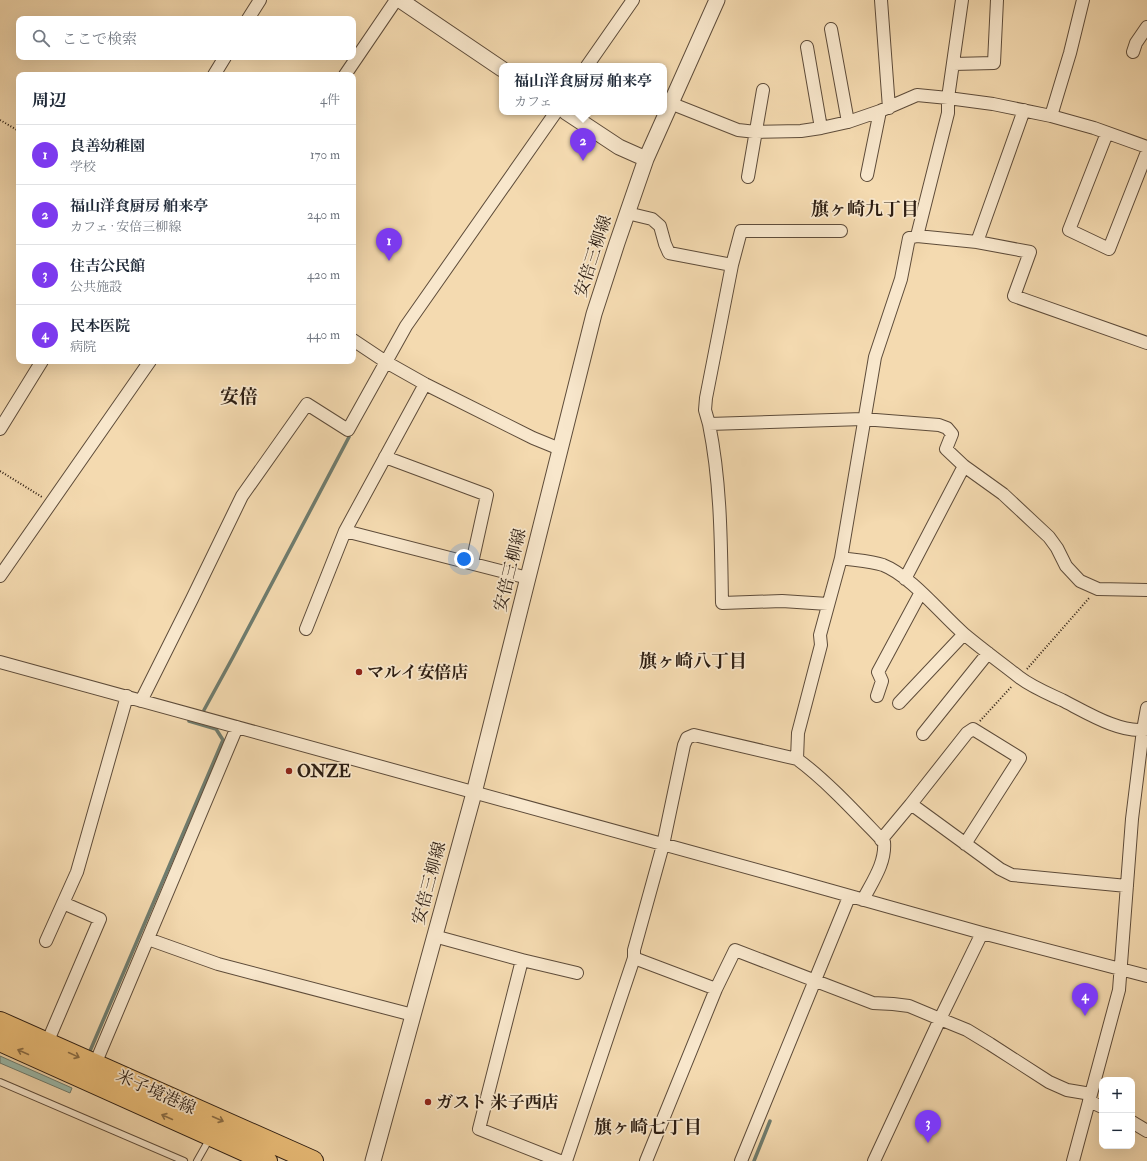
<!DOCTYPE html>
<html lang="ja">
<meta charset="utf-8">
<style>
:root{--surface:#fff;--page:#f2f2f3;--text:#1f2937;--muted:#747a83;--line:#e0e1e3;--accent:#7c3aed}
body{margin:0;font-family:"IM FELL Double Pica","Noto Serif JP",serif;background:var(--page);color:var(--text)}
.controls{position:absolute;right:12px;bottom:12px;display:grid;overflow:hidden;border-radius:8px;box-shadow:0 4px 16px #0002}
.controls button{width:36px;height:36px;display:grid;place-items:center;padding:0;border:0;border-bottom:1px solid var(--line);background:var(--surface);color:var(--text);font:20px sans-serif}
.you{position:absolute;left:464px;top:559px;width:14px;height:14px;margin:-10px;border:3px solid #fff;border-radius:50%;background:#1a73e8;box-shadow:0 0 0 6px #1a73e833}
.badge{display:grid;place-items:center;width:26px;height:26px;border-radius:50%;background:var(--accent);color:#fff;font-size:13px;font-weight:700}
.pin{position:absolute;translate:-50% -33px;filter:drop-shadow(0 1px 2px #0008)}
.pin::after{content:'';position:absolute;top:21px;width:14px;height:12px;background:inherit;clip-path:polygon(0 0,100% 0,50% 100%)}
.popup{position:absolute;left:499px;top:63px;width:168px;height:52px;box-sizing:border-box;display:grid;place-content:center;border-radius:8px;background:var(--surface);filter:drop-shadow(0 1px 3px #0005);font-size:13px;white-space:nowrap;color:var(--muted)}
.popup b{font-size:15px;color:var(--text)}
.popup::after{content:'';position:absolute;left:50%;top:100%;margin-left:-8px;border:8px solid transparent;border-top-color:var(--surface)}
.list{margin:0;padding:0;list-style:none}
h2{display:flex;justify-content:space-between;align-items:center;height:52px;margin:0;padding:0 16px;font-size:17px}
h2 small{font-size:13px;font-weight:400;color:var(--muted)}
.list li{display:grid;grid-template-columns:26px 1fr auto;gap:12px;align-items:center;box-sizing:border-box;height:60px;padding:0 16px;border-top:1px solid var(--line)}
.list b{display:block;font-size:15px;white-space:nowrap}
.list p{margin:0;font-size:13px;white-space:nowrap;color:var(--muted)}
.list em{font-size:13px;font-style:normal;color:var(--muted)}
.icon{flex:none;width:22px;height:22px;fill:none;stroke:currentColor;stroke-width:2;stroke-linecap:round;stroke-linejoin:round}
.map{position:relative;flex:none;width:1147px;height:1161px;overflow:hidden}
.search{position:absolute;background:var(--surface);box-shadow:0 4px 16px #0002;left:16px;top:16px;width:340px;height:44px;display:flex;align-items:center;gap:10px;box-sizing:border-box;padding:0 14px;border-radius:8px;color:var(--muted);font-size:15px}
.panel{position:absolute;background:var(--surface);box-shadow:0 4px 16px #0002;left:16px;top:72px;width:340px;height:292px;border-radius:8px}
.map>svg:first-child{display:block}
</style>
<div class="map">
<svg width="1147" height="1161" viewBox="0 0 1147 1161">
<rect width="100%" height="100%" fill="#f4dab0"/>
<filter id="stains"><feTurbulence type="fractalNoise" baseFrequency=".005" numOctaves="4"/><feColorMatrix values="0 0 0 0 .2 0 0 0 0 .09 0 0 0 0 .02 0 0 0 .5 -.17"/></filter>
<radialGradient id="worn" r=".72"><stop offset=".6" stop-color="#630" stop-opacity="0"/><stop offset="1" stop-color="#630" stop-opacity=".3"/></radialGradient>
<!-- water -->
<path fill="#9cbbac" stroke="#6f7c6e" d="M 0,1056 L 72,1088 L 70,1093 L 0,1063 Z"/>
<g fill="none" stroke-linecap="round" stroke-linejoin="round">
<!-- stream -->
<path stroke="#6f7c6e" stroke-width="3.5" d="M 204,710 L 233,657 L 349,437
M 90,1051 L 223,740 L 216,729 L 189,721
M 754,1161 L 770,1121"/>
<defs>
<path id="service" d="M 0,1082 L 184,1161
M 197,1161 L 210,1138"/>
<path id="minor" d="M 881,0 L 889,108
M 248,19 L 260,0
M 831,29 L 848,122
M 807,47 L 821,128
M 1133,52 L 1136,43 L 1147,27
M 953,64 L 994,63 L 997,0
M 587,66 L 633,0
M 214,75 L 225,57
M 345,75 L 396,0
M 670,103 L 738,130 L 756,132 L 801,131 L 821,128 L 848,122 L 880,111 L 917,95 L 948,98 L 993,104 L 1051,116 L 1094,128 L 1147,147
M 1051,116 L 1070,53 L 1083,0
M 1107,133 L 1069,230 L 1109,249 L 1147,152
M 867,175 L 880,111
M 748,177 L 763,90
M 627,213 L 652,219 L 660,226 L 665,244 L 669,253 L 732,265 L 706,398 L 705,410 L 709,424 L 863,419 L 939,425 L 947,428 L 952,434 L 946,449 L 964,466 L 1003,494 L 1049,537 L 1057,548 L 1066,566 L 1080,581 L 1098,589 L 1147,590
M 917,236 L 948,113 L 948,98 L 962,0
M 977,242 L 1024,110
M 732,265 L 741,231 L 841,231
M 425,384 L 533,438 L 560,449
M 709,424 C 721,483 721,543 722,603 L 782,601 L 828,604
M 0,429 L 42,361
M 385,457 L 487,495 L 472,563
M 345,531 L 528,578
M 841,558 L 875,357 L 901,279 L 909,238 L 917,236 L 977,242 L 1030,252 L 1014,296 L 1147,343
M 0,576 L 150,361
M 905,579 L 964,466
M 306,629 L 345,531 L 425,384 L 386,362 L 353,340
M 0,662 L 786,878 L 982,933 L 1147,976
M 877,696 L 882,681 L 878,672 L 921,592
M 141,701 L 192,599 L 242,496 L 307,404 L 348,430 L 406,326 L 556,112
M 899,703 L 964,634
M 923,734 L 988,653
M 911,804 L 967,733 L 973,729 L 1020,758 L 965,844
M 881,840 L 911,804 L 1000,869 L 1012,875 L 1127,886
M 863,900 C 872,882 886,863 884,842 C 857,814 828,782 797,759 L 798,733 L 821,645 L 820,635 L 841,558 C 853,560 872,561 883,565 C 911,576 941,614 964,634 C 982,649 1001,663 1019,677 C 1032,687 1047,693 1062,700 C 1084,711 1122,735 1147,729
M 434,936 L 522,960 L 479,1129 L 560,1161
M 148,939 L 218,964 L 413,1015
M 46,941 L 77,872 L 127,696
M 634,958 L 634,950 L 663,845 L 684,745 L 687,738 L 694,735 L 797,759
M 522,960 L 577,973
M 47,1043 L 100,919 L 63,903
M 93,1069 L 237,727
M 1089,1101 L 1102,1107
M 1132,1122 L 1147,1131
M 566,1161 L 634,958 L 716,989
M 646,1161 L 716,989 L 735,950 L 873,1003 L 893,1004 L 909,1006 L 940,1019 L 967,1030 L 990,1044 L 1049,1082 L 1067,1090 L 1091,1094
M 741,1161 L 849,897
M 874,1161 L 940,1019 L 982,933
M 1073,1161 L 1119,990 L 1132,819 L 1143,730 L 1147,708"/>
<path id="tertiary" d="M 400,0 L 502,69
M 566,112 L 619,147 L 646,159
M 373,1161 L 474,793 L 594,314 L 617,243 L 646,159 L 717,0"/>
<path id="primary" d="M 0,1022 L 313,1161
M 0,1041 L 267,1161"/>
</defs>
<!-- service casing -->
<use href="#service" stroke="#5e4c3a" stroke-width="8"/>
<!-- minor casing -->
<use href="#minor" stroke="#5e4c3a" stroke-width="14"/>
<!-- tertiary casing -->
<use href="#tertiary" stroke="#5e4c3a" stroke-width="17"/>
<!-- primary casing -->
<use href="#primary" stroke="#2c1d12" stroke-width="22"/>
<!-- path -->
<path stroke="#2c1d12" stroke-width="2" stroke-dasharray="1 2" stroke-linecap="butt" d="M 0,120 L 19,131
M 0,471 L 42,497
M 1027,669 L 1090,597
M 980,721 L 1012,686"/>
<!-- service -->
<use href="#service" stroke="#f8e7cc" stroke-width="6"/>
<!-- minor -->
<use href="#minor" stroke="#f8e7cc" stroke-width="12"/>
<!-- tertiary -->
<use href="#tertiary" stroke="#f8e7cc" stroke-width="15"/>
<!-- primary -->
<use href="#primary" stroke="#eabd78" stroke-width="20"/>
</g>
<!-- one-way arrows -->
<defs><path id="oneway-shaft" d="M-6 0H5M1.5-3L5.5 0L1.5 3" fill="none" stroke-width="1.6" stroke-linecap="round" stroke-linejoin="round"/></defs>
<g stroke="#8b6d45">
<use href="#oneway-shaft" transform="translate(23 1052) rotate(-156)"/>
<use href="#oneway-shaft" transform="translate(74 1055) rotate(25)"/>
<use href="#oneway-shaft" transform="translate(167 1117) rotate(-156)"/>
<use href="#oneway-shaft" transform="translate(218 1119) rotate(24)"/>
</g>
<!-- markers -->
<g fill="#8f2418" stroke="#f8e7cc" stroke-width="1.5">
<circle cx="359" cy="672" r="4"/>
<circle cx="289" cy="771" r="4"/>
<circle cx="428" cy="1102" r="4"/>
</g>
<g text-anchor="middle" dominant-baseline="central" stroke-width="3.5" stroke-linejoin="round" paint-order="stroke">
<!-- street labels -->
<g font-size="17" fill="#2c1d12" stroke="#f8e7cc">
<text transform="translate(593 256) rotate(-72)">安倍三柳線</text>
<text transform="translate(510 570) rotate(-76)">安倍三柳線</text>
<text transform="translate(429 883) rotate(-75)">安倍三柳線</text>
<text transform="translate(156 1092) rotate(24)">米子境港線</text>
</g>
<!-- poi labels -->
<g font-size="17" font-weight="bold" fill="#2c1d12" stroke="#f8e7cc" text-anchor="start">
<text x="367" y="672">マルイ安倍店</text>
<text x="297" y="771">ONZE</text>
<text x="436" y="1102">ガスト 米子西店</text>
</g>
<!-- neighbourhood labels -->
<g font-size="18" font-weight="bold" fill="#2c1d12" stroke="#f8e7cc">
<text x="865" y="209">旗ヶ崎九丁目</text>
<text x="693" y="661">旗ヶ崎八丁目</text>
<text x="648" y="1127">旗ヶ崎七丁目</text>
</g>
<!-- quarter labels -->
<g font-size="19" font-weight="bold" fill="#2c1d12" stroke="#f8e7cc">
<text x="239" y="397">安倍</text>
</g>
</g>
<rect width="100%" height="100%" filter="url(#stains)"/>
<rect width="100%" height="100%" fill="url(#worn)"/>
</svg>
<div class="controls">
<button>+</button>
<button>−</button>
</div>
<div class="you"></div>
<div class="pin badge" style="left:389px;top:261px">1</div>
<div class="pin badge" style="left:583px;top:161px">2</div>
<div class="popup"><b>福山洋食厨房 舶来亭</b>カフェ</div>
<div class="pin badge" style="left:928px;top:1143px">3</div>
<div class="pin badge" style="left:1085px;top:1016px">4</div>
<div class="search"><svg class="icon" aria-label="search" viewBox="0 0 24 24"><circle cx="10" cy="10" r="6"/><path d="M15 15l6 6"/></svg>ここで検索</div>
<section class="panel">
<h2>周辺<small>4件</small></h2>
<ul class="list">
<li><span class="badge">1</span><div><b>良善幼稚園</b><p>学校</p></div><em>170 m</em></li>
<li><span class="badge">2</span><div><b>福山洋食厨房 舶来亭</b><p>カフェ · 安倍三柳線</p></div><em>240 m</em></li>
<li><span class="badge">3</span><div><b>住吉公民館</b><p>公共施設</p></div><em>420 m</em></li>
<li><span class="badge">4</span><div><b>民本医院</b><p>病院</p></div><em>440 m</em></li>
</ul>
</section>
</div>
